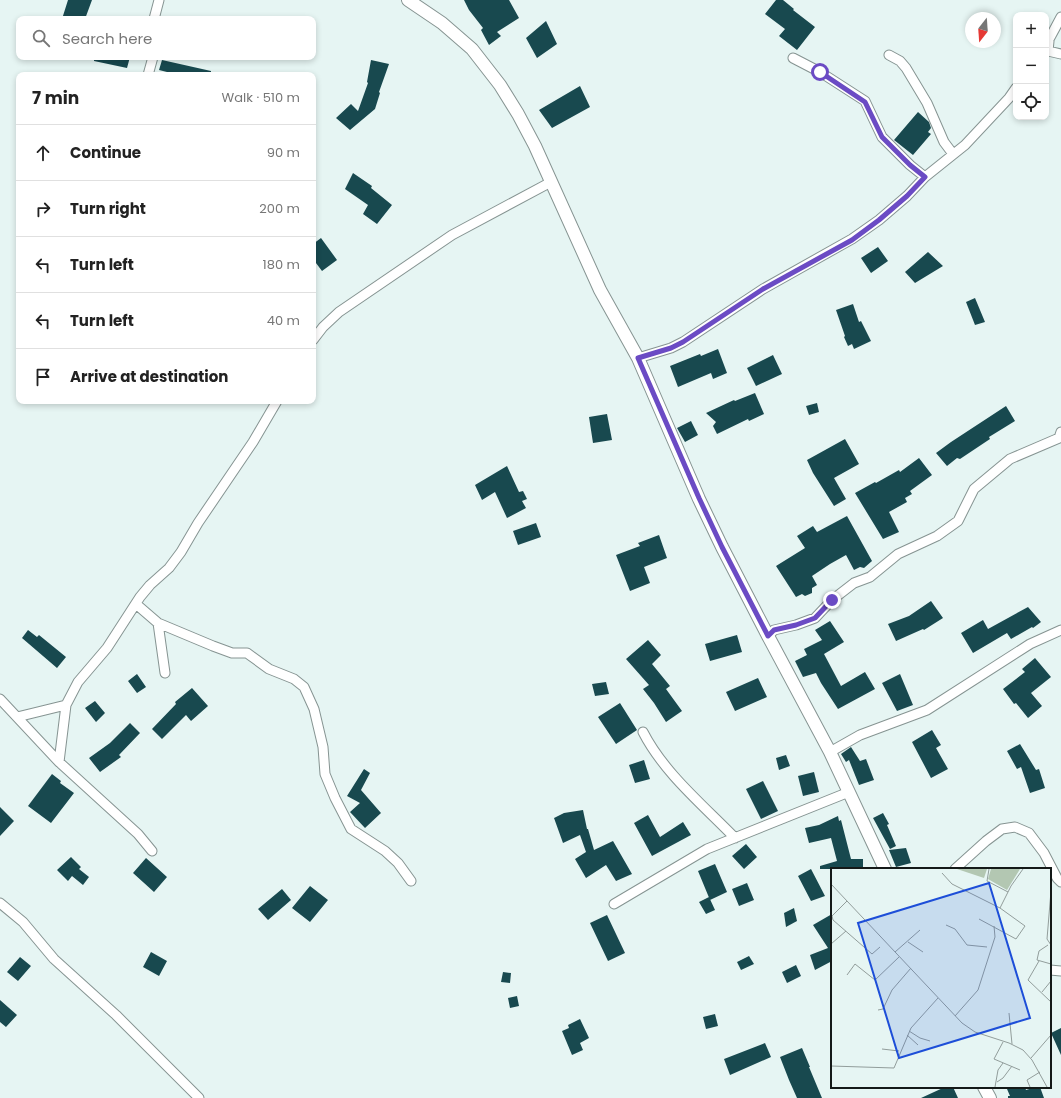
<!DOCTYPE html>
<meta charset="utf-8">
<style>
:root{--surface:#fff;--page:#f2f2f2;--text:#222;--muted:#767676;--line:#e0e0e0}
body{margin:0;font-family:Poppins,sans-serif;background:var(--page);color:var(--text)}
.controls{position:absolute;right:12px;top:12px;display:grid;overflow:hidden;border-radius:8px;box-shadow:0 2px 6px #0003}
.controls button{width:36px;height:36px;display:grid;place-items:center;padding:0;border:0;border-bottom:1px solid var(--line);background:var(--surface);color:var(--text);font:20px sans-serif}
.compass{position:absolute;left:965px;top:12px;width:36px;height:36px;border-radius:50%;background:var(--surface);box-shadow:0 2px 6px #0003;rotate:197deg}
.stop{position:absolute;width:12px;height:12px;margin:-9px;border:3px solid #6b4bc4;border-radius:50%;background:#fff}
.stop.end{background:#6b4bc4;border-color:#fff;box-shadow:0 1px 4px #0008}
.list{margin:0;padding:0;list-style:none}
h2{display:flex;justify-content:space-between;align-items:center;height:52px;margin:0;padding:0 16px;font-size:17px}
h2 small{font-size:13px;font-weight:400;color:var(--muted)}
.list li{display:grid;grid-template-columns:26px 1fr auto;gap:12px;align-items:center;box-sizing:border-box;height:56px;padding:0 16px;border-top:1px solid var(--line)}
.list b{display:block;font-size:15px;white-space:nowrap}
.list em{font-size:13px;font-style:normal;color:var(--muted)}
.icon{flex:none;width:22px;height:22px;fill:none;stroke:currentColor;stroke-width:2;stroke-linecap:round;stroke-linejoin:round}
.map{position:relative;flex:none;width:1061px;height:1098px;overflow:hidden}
.search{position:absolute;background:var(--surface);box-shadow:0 2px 6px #0003;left:16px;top:16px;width:300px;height:44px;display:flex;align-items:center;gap:10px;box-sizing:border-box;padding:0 14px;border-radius:8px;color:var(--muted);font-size:15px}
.panel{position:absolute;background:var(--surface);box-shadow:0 2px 6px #0003;left:16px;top:72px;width:300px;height:332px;border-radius:8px}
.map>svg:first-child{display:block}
</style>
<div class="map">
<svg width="1061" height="1098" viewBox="0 0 1061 1098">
<rect width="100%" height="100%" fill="#e6f5f3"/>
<!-- building -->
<path fill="#18494f" d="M 68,0 L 92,0 L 85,19 L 62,19 Z
M 464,0 L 509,0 L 519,18 L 497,32 L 501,36 L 489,45 L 481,30 L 483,28 L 469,10 Z
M 776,0 L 783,0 L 794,9 L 793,10 L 815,27 L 797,50 L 779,36 L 785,29 L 765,14 Z
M 546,21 L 557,44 L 537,58 L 526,38 Z
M 94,57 L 130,57 L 127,68 L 94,61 Z
M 162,60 L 211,71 L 211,75 L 179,75 L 159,70 Z
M 371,60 L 389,64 L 379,92 L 380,93 L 375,109 L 350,130 L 336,118 L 351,104 L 358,111 L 368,83 L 367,82 Z
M 580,86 L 590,107 L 552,128 L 539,110 Z
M 918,112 L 929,122 L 931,128 L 928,132 L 931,134 L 913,155 L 894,140 Z
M 353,173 L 372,186 L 371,188 L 392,205 L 377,224 L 363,214 L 368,205 L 345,189 Z
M 321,238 L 337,260 L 322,271 L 313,259 L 313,244 Z
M 878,247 L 888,261 L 871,273 L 861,258 Z
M 928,252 L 943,266 L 915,283 L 905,272 Z
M 975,298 L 985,322 L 975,325 L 966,302 Z
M 853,304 L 859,322 L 861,321 L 871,341 L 854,349 L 852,344 L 848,346 L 844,337 L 845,336 L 836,310 Z
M 718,349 L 727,373 L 713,379 L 711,373 L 678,387 L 670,366 L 700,354 L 701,356 Z
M 773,355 L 782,374 L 756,386 L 747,368 Z
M 755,393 L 764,414 L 749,421 L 748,419 L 717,434 L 713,426 L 716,422 L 706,413 L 734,400 L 735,401 Z
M 817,403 L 819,412 L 809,415 L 806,406 Z
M 1006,406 L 1015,421 L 989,437 L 990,439 L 960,459 L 957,458 L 947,466 L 936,453 L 951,442 Z
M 607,414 L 612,440 L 593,443 L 589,417 Z
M 691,421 L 698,435 L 685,442 L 677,428 Z
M 845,439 L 859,464 L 834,478 L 846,499 L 834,506 L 813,473 L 807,460 Z
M 919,458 L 932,475 L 910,491 L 912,494 L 905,498 L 907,502 L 889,512 L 899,532 L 883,539 L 855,493 L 875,482 L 876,483 L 899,470 L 900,472 Z
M 507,466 L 519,492 L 523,491 L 527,499 L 522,501 L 526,508 L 507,518 L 495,492 L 482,500 L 475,485 Z
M 847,516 L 872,561 L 864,568 L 860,567 L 854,570 L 846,555 L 830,564 L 812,576 L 817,585 L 812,588 L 812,593 L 805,596 L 802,594 L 796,597 L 776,566 L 805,548 L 797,536 L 813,526 L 817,532 Z
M 536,523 L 541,537 L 518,545 L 513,531 Z
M 659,535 L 667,558 L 644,567 L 650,583 L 630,591 L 616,555 L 640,546 L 638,543 Z
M 931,601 L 943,618 L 924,630 L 923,629 L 896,641 L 888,624 L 909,616 Z
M 1028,607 L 1041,622 L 1033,628 L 1032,627 L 1011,639 L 1007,633 L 973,653 L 961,633 L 983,620 L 988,629 Z
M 830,621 L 844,642 L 824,654 L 841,686 L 865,672 L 875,689 L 838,709 L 821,683 L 816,673 L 803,677 L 795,661 L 807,655 L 804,649 L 822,640 L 815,630 Z
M 28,630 L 37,637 L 39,635 L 66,657 L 57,668 L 22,638 Z
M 737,635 L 742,652 L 710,661 L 705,644 Z
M 648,640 L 661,655 L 652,664 L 670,686 L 666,689 L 682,711 L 666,722 L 654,703 L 643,689 L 649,685 L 626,659 Z
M 1035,658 L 1051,677 L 1031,693 L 1042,706 L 1028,718 L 1016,703 L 1014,704 L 1003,689 L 1025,672 L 1022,669 Z
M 137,674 L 146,687 L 137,693 L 128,681 Z
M 900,674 L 913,705 L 897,711 L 882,683 Z
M 758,678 L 767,697 L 735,711 L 726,692 Z
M 606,682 L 609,694 L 595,696 L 592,684 Z
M 192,688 L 208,706 L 191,721 L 186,715 L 162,739 L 152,729 L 176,704 L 175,702 Z
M 95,701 L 105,713 L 96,722 L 85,708 Z
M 620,703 L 637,730 L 616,744 L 598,717 Z
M 130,723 L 140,733 L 119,755 L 121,757 L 100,772 L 89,758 L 110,743 Z
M 932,730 L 941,745 L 936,748 L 948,769 L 931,778 L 912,742 Z
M 1020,744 L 1036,770 L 1039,769 L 1045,788 L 1030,793 L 1021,767 L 1017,769 L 1007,751 Z
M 851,747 L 860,761 L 866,759 L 874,780 L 859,785 L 849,760 L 846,762 L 841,754 Z
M 786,755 L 790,766 L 779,770 L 776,758 Z
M 644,760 L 650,779 L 635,783 L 629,765 Z
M 364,769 L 370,773 L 361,790 L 381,813 L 365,828 L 350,812 L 360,803 L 347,796 Z
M 814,772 L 819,792 L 803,796 L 798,776 Z
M 52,774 L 61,781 L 60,783 L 74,793 L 51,823 L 28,806 Z
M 763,781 L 778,811 L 761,819 L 746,789 Z
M 0,807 L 14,821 L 0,836 Z
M 583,810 L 587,829 L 588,829 L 594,850 L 613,841 L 632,874 L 616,881 L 606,865 L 586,878 L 575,859 L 586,852 L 580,835 L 563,843 L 554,818 L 564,813 Z
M 883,813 L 889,824 L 887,825 L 896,846 L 890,849 L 873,818 Z
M 648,815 L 660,837 L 683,822 L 691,835 L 652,856 L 634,823 Z
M 838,816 L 839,821 L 841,820 L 851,859 L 863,859 L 863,869 L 820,869 L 820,866 L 837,861 L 831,838 L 809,843 L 805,828 L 819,825 Z
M 746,844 L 757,857 L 744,869 L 732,856 Z
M 906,848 L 911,863 L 896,867 L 889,850 Z
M 71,857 L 81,867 L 79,869 L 89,877 L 83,885 L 72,876 L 68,881 L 57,870 Z
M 146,858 L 167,877 L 154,892 L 133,873 Z
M 715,864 L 727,892 L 710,900 L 698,871 Z
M 811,869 L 825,896 L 811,901 L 798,876 Z
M 747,883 L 754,900 L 739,906 L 732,889 Z
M 310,886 L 328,900 L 310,922 L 292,908 Z
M 282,889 L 291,900 L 268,920 L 258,909 Z
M 709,897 L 715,910 L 706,914 L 699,902 Z
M 794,908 L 797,921 L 786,927 L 784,913 Z
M 832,914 L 832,961 L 815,970 L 810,955 L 828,948 L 813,925 Z
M 607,915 L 625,953 L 608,961 L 590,923 Z
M 151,952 L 167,961 L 159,976 L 143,967 Z
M 749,956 L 754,964 L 741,970 L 737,962 Z
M 20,957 L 31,966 L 18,981 L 7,972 Z
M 796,965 L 801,976 L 787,983 L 782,972 Z
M 503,972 L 511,973 L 510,983 L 501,982 Z
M 517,996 L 519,1006 L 510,1008 L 508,998 Z
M 0,1000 L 17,1015 L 6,1027 L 0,1022 Z
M 715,1014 L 718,1026 L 706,1029 L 703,1017 Z
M 580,1019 L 589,1038 L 580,1043 L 583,1050 L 572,1055 L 562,1031 L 569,1028 L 568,1025 Z
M 1061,1028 L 1061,1055 L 1051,1033 Z
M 765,1043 L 771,1057 L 730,1075 L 724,1059 Z
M 802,1048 L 810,1067 L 809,1067 L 822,1098 L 797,1098 L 789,1080 L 780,1057 Z
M 945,1087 L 953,1087 L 958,1098 L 921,1098 Z
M 1012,1087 L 1025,1087 L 1026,1090 L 1036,1087 L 1040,1087 L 1044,1098 L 1008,1098 L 1008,1096 L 1010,1096 L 1007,1089 Z"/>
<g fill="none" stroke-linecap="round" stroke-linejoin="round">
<defs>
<path id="minor" d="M 154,19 L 159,0
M 1049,41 L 1048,51 L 1061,54
M 1046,45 L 1061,17
M 889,55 L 900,61 L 906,68 L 927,103 L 944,142 L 953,154
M 793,58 L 820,72 L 865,101 L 882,137 L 910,165 L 925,177
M 148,75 L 153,57
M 313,340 L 323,327 L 339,312 L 452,235 L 551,182
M 638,358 L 671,348 L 683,342 L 763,289 L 852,239 L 879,220 L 907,196 L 925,177 L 965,145 L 1009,98 L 1016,88
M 136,604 L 158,623 L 165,673
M 158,623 L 213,646 L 232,653 L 247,653 L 269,669 L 294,679 L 304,687 L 314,709 L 323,747 L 325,774 L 335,798 L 351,829 L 385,851 L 398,863 L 411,881
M 768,636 L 774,630 L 796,625 L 815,618 L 832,600 L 854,583 L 870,577 L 898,554 L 937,536 L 958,521 L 974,489 L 1010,459 L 1059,438 L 1061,432
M 0,699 L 59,762 L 138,834 L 152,851
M 17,717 L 66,705
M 643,732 C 664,773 703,805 735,838
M 830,752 L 860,735 L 927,710 L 1030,644 L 1061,630
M 59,762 L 66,705 L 78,682 L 107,648 L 140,597 L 150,585 L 169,568 L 181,552 L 198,523 L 253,442 L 277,401
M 955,869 L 986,841 L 1002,829 L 1015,827 L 1029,833 L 1044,853 L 1057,878 L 1061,882
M 0,903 L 23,922 L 54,959 L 116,1015 L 199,1098
M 614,904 L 707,849 L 849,792
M 1050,970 L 1061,971"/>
<path id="tertiary" d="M 408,0 L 442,23 L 472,49 L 500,85 L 518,114 L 535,146 L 600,290 L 638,358 L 699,499 L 722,547 L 768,636 L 830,752 L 885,869
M 984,1087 L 990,1098"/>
</defs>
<!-- minor casing -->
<use href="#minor" stroke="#869492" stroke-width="11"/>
<!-- tertiary casing -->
<use href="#tertiary" stroke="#869492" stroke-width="14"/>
<!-- minor -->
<use href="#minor" stroke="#fff" stroke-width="9"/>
<!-- tertiary -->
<use href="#tertiary" stroke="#fff" stroke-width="12"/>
</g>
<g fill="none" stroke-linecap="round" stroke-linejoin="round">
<!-- route -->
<path stroke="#6b4bc4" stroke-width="5" d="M 820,72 L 865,102 L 882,137 L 910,165 L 925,177 L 907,196 L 879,220 L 852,240 L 763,289 L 683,342 L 671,348 L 638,358 L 699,498 L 722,547 L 768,636 L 774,630 L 796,625 L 815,618 L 832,600"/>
</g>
<!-- overview -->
<g transform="translate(831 868)">
<rect width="220" height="220" fill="#e6f5f3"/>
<path d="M 126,1 L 156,1 L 153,10 ZM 160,1 L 189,1 L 176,22 L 157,11 Z" fill="#b3c7b2"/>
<path fill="none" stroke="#929d9b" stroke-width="1" d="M 158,1 L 156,13 L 177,24M 111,5 L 121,16 L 169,40 L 194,58 L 185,71 L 148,51M 0,16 L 131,155 L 144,164 L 178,175 L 192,182 L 201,192 L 216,219M 220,23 L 216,71 L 220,77M 16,33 L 1,48 L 2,52 L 41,86 L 49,79M 169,40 L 180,18 L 192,1M 115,57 L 124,61 L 136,77 L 156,79M 77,74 L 92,84M 0,76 L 15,63M 217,77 L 208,83 L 206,92 L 220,96M 64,84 L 89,62M 208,93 L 197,112 L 220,134M 16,107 L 24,96 L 44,112 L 68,89M 211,124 L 220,113M 47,142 L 52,141 L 61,122 L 80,100M 178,145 L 181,176M 124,148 L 147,122 L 164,69 L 163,58M 78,163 L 89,170 L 99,173M 76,167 L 87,177M 172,174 L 163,191 L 189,202M 51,181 L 68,183M 200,190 L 220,167M 0,198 L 63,200 L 80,160 L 107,130M 166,214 L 172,210 L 181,198M 164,219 L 167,202 L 172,195M 199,219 L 196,212 L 209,204"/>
<path fill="#1d4ed8" fill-opacity="0.15" stroke="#1d4ed8" stroke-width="2" d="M 158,15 L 199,150 L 68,190 L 27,55 Z"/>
<rect width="220" height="220" fill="none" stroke="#141918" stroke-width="2"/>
</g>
</svg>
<div class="controls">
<button>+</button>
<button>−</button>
<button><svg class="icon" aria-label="locate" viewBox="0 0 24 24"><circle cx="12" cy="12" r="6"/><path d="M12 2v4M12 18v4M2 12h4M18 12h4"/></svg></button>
</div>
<svg class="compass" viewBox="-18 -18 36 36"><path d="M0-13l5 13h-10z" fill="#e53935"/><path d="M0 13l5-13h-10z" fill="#767676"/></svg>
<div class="stop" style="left:820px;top:72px"></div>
<div class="stop end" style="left:832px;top:600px"></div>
<div class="search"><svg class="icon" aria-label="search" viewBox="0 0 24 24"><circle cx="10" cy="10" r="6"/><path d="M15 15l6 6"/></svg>Search here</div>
<section class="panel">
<h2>7 min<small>Walk · 510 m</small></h2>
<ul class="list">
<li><svg class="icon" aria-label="ahead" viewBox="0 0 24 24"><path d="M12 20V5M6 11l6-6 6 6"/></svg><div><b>Continue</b></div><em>90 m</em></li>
<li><svg class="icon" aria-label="right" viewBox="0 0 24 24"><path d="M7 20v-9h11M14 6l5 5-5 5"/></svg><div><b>Turn right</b></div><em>200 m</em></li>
<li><svg class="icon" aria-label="left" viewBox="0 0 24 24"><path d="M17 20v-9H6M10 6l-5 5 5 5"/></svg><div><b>Turn left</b></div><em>180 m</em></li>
<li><svg class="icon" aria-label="left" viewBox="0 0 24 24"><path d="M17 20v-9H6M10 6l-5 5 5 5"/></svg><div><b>Turn left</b></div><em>40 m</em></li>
<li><svg class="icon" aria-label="arrive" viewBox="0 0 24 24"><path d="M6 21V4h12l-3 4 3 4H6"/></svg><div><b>Arrive at destination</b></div></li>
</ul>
</section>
</div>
